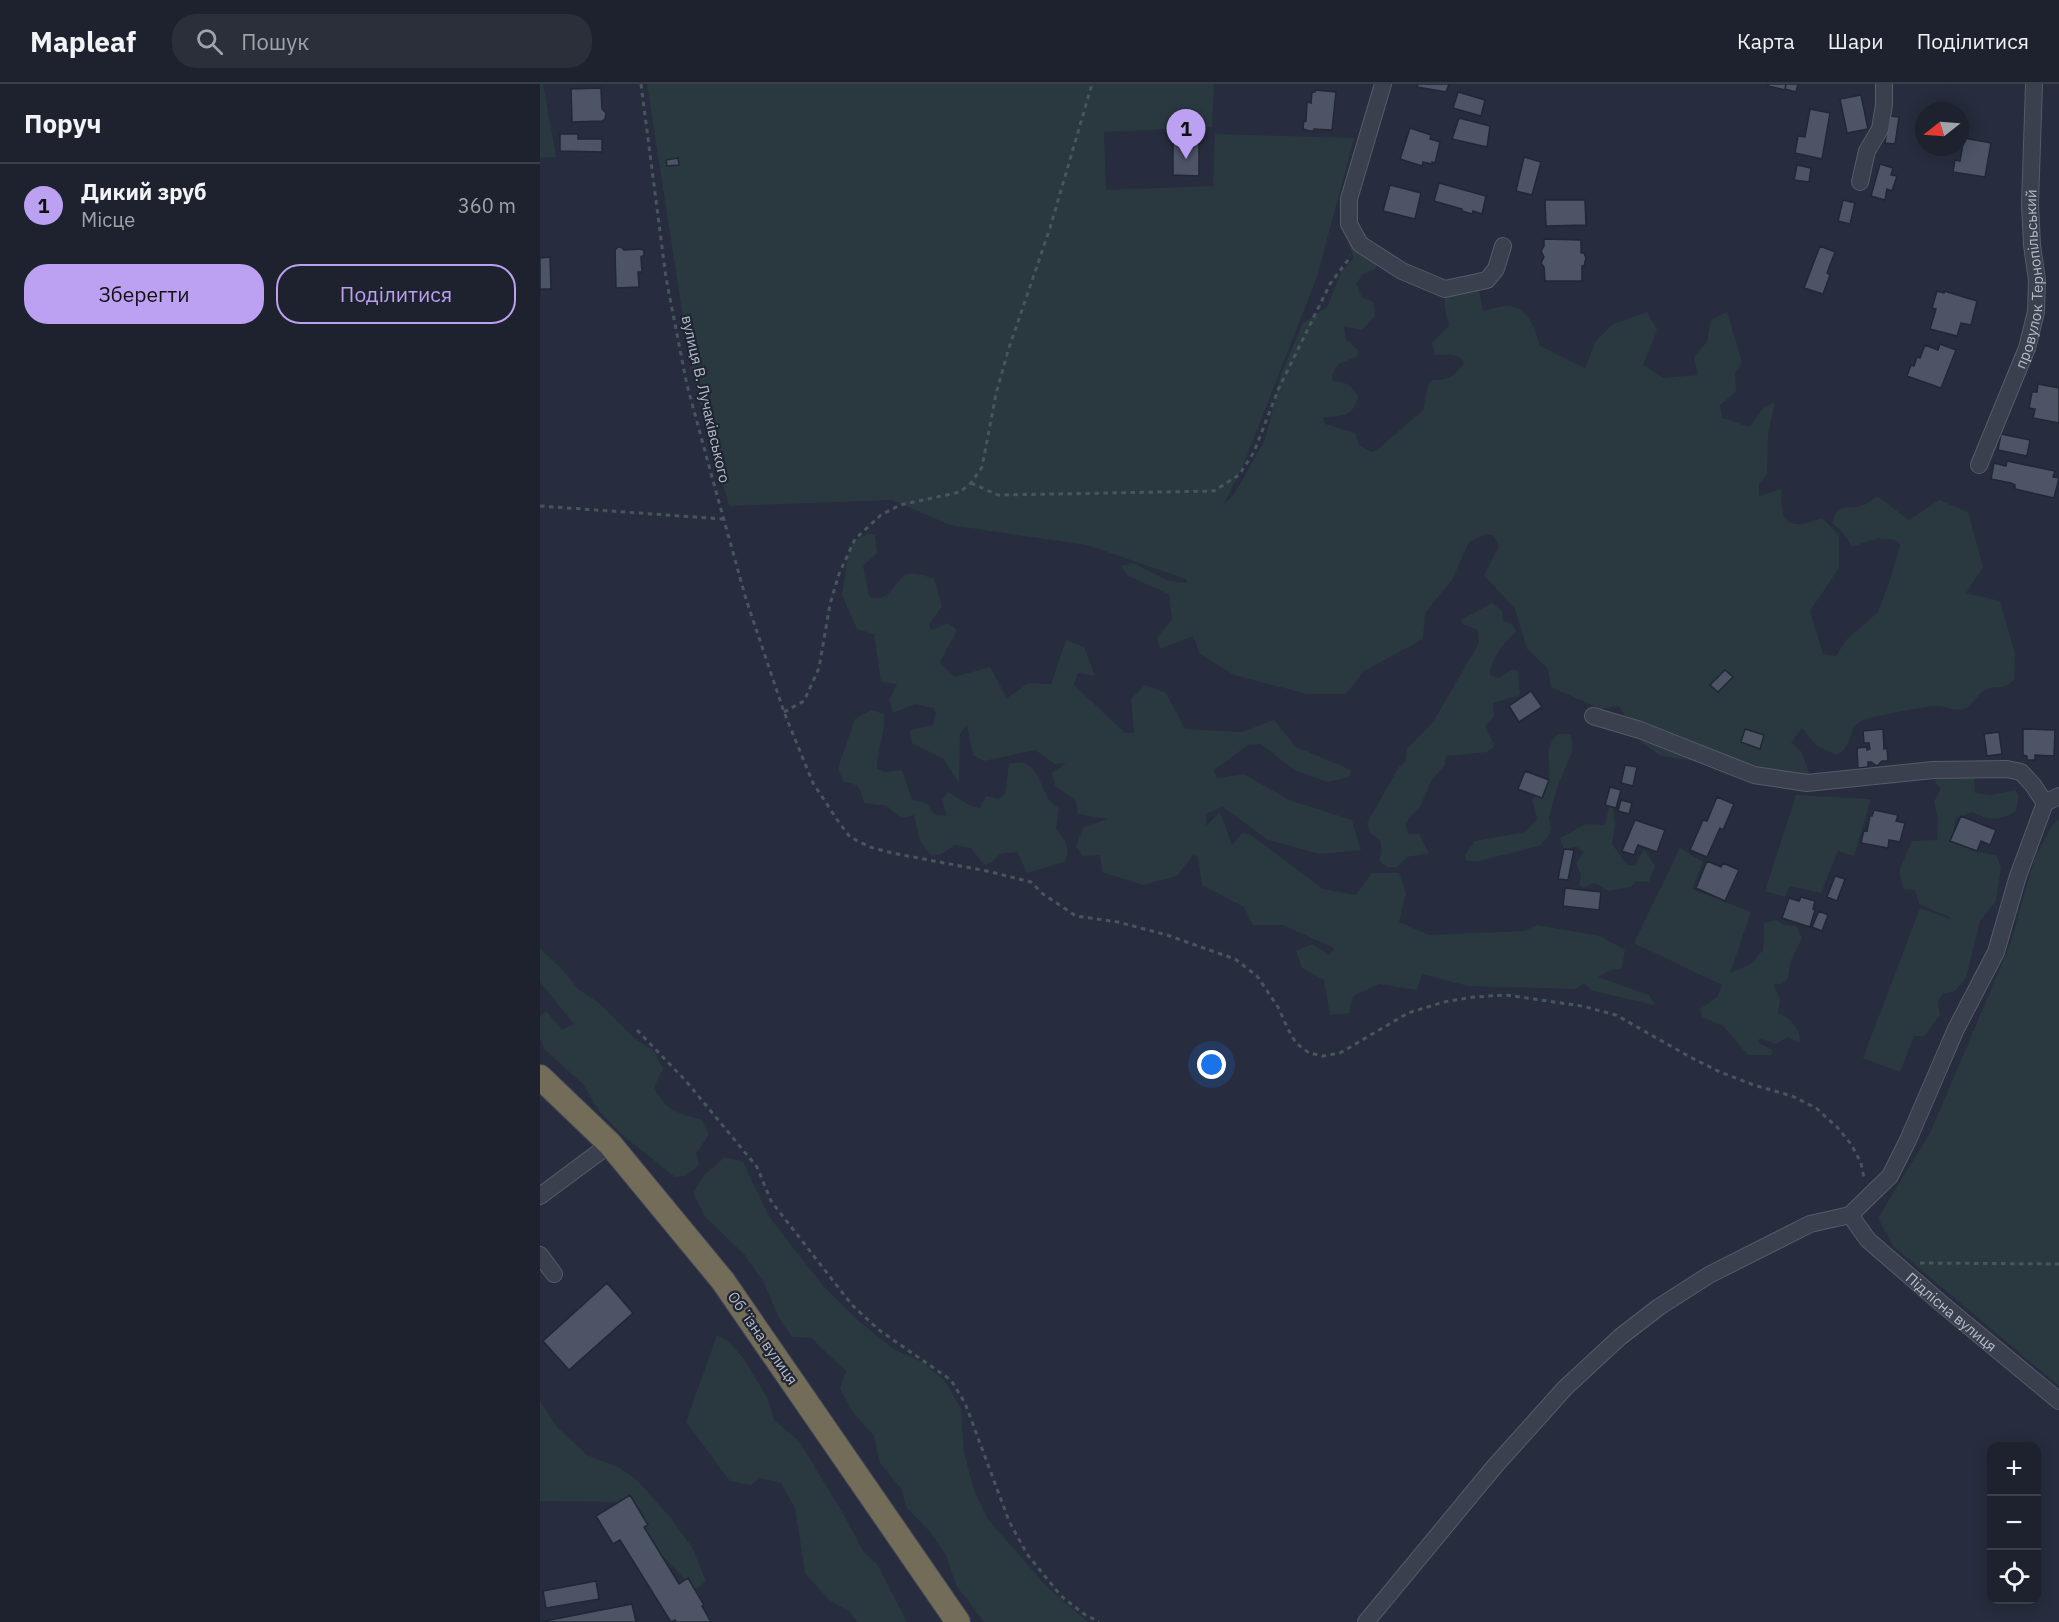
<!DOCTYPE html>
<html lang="uk">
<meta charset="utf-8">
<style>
:root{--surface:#1d222e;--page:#2a2f3a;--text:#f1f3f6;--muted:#a0a4aa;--line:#3b3f4a;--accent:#bca0f2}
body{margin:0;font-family:"IBM Plex Sans",sans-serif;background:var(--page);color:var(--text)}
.controls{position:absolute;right:18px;bottom:18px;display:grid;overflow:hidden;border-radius:12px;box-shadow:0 3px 15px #0003}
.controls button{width:54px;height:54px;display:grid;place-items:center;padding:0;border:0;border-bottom:2px solid var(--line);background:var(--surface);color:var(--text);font:30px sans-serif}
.compass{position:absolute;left:1375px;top:18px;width:54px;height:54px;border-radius:50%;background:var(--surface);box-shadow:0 3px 15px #0003;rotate:253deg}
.you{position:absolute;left:672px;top:981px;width:21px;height:21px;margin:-15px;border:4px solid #fff;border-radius:50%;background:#1a73e8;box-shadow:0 0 0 9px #1a73e833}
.badge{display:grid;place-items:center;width:39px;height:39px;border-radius:50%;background:var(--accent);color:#111;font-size:20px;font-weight:700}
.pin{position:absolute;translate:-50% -50px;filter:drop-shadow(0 2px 3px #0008)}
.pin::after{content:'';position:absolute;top:32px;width:21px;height:18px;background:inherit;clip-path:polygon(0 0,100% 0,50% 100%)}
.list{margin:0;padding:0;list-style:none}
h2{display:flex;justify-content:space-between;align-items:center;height:78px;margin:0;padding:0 24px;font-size:26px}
h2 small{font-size:20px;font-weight:400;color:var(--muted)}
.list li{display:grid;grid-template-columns:39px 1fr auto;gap:18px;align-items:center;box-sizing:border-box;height:84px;padding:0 24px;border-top:2px solid var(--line)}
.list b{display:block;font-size:22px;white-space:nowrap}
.list p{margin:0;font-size:20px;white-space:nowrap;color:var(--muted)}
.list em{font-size:20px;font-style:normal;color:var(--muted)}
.actions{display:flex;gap:12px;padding:18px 24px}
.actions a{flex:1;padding:14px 0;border:2px solid var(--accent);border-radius:24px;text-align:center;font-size:21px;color:var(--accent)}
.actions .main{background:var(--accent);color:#111}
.icon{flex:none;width:33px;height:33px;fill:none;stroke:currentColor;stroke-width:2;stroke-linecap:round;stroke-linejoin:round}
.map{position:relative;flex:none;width:1519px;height:1538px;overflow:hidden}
header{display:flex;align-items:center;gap:36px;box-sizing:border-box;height:84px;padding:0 30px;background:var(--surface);border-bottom:2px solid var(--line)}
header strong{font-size:28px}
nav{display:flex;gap:33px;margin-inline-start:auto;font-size:21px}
.search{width:420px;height:54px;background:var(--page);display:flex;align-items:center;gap:15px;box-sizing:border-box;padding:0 21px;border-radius:24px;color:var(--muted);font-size:22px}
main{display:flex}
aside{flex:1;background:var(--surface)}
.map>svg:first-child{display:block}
</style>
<header>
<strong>Mapleaf</strong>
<div class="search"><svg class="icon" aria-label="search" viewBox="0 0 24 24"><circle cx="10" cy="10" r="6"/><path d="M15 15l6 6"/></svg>Пошук</div>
<nav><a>Карта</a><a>Шари</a><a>Поділитися</a></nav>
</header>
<main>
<aside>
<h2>Поруч<small></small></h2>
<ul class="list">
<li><span class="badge">1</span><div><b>Дикий зруб</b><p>Місце</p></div><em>360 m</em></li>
</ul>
<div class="actions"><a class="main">Зберегти</a><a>Поділитися</a></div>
</aside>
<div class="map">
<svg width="1519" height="1538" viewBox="0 0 1519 1538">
<rect width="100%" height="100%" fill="#272d3e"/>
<!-- green -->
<path fill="#29393f" d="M 0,0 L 3,0 L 16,73 L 0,74 Z
M 107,0 L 674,0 L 672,43 L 564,48 L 566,106 L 673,102 L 675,50 L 814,54 L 777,193 L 704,379 L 684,420 L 693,412 L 725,356 L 741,290 L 763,239 L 787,223 L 802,187 L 814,174 L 806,152 L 808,144 L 820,143 L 840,173 L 835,185 L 823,190 L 816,200 L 822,213 L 833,218 L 835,232 L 822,246 L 804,242 L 806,255 L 819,267 L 816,273 L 798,280 L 792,291 L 793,297 C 806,298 813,301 818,313 C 813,334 801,331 783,334 L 785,340 L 815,349 L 819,361 L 832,368 L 837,366 L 883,326 L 888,301 L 893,296 C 908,296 916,292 924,278 C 917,268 906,271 895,271 L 892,259 L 909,242 C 903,213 899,216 923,198 L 939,206 L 943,227 C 951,225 960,222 968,222 C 989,223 995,246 1000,262 L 1045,284 L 1056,257 L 1073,240 L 1107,228 L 1117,246 L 1103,281 L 1124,294 L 1158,291 L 1154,273 L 1167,258 L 1171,236 L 1187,228 L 1202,278 L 1195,289 L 1196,308 L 1180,321 L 1182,334 L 1210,343 L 1224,323 L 1235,318 L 1228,350 L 1227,390 L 1219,400 L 1219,412 L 1242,405 C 1241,419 1239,440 1258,440 C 1265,441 1275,436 1282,434 L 1299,451 L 1299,484 L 1270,527 L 1283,570 L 1296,572 L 1306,556 L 1338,528 L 1350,496 L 1360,461 L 1356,456 L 1337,454 L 1312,463 L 1303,449 L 1292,439 C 1300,415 1306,428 1324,421 C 1328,419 1333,415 1337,412 L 1369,436 L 1399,416 L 1428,428 L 1443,483 L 1426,509 L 1460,517 L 1475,570 L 1474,595 C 1464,608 1457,600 1445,606 C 1437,611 1433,621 1424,625 C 1415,628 1406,622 1397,622 C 1390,621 1329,633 1323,636 C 1306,644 1313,665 1296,671 L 1277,662 L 1262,644 L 1251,659 L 1261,667 L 1271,694 L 1121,672 L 1101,658 L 1079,622 L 1061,625 L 1011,603 L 1008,585 L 987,565 L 975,525 L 944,491 L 959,462 L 953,451 L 946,450 L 929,458 L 912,496 L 885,529 L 883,555 L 824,587 L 806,610 L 767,610 L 694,591 L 660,570 L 653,552 L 620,565 L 617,554 L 632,535 L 629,510 L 588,492 L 581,482 L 593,479 L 629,497 L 647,499 L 646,495 L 547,461 L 410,441 L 352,416 L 189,422 L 151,285 Z
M 329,450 L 335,451 L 337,469 L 323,482 L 329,512 C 350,521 354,497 366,490 C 373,487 387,493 394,494 L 402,522 L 389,541 L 391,546 L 408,539 L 417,546 L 400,578 L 414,593 L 450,583 L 467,614 L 489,599 L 511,600 L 526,556 L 544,563 L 555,592 L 538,589 L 534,601 L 585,649 L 594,649 L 591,615 L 605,601 L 626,609 L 645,645 L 702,648 L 734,636 L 756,663 L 811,686 L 809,693 L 788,698 L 754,686 L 721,660 L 708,661 L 674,686 L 677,694 L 704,690 L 749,716 L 812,736 L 821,766 L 780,770 L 728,756 L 683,723 L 666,730 L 666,742 L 680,728 L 692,761 L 702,749 L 711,751 L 783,805 L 816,811 L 832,789 L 859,789 L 866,809 L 859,838 L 889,851 L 984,847 L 997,841 L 1060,852 L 1085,866 L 1082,884 L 1069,887 L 1058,893 L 1109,911 L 1115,921 L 1053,907 L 1044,899 L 1035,905 L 928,902 L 882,890 L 877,906 L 839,900 L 813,912 L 809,929 L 790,931 L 784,896 L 762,884 L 756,867 L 772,860 L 790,871 L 794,864 L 743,841 L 713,841 L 704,823 L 662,801 L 658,773 L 653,771 L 637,792 L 603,801 L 562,788 L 560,771 L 542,772 L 536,762 L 543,744 L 567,735 L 538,730 L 536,717 L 515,702 L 512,689 L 526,679 L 515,680 L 495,666 L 444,677 L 433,671 L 427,641 L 420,650 L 419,699 L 404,675 L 372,659 L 370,646 L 393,641 L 396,630 L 393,624 L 375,620 L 353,629 L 349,616 L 357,600 L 341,598 L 334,550 L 317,545 L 302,511 L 309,466 L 315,455 Z
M 952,519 L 962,527 L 963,537 L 971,539 L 976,547 C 964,560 951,573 950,591 L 958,594 L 973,585 L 978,587 L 980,611 L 953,619 L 954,632 L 945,643 L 955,662 L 947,668 L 906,672 L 905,681 L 892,696 L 880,722 L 865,740 L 869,750 L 879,750 L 889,769 L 867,773 L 857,783 L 847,783 L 839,777 L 842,767 L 840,756 L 830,749 L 827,739 L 859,683 L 866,677 L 867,665 L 893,638 L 939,559 L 938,546 L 922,540 L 921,536 Z
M 331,626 L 344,630 C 346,649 337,664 337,684 L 344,688 L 362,686 L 372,716 L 387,719 C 392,728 394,734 406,731 L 402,715 L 408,708 L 431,722 L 440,724 L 446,712 L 458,715 L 465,710 L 469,680 C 495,672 499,697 508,714 C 510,718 515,721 519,724 L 516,745 C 525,756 532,765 524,778 L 487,789 L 477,768 L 460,770 L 452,778 L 444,781 L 431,764 L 415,761 L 400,771 L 391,772 L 380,757 L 374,731 L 361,734 L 347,722 L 324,719 C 320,703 321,701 304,698 L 298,684 L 315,635 Z
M 1018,650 L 1031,650 L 1033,666 L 1018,701 L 1009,733 L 1011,745 L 1008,753 L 999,762 L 935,778 L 926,776 L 925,771 L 935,757 L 985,748 L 997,735 L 992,715 C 997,711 1004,707 1007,702 C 1015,685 1000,665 1018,650 Z
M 1434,692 L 1435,709 L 1452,711 L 1475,706 L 1479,711 L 1476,727 C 1461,737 1448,737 1433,728 L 1416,734 L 1412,754 L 1433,767 L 1456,771 L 1461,783 L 1456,817 L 1440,837 L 1426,894 L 1415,907 L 1402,910 L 1398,918 L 1400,931 L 1384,952 L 1374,952 L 1360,988 L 1323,974 L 1380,824 L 1410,835 L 1409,833 L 1379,820 L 1375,806 L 1363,805 L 1359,787 L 1372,757 L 1397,756 L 1398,736 L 1394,717 L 1401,705 L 1395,698 L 1397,693 Z
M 1256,711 L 1331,715 L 1314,772 L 1298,767 L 1281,809 L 1250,802 L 1245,813 L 1225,807 Z
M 1069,723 L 1073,724 L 1075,742 L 1072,760 L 1087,781 L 1095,782 L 1104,765 L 1115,782 L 1109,798 L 1096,797 L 1090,803 L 1069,807 L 1054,799 L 1043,804 L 1039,801 L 1041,791 L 1036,779 L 1044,768 L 1037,763 L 1024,765 L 1020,754 L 1046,740 L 1065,741 Z
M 1519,735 L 1519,1302 L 1353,1162 L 1338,1134 L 1390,1049 L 1470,861 L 1494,776 L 1512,742 Z
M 1140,764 L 1163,778 L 1152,805 L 1211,828 L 1190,889 L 1211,880 L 1223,866 L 1224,839 L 1237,836 L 1244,841 L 1256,842 L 1262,854 L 1251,876 L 1248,894 L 1241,900 L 1233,900 L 1240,915 L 1238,929 C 1250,934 1261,945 1260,959 L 1248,953 L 1236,960 L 1220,954 L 1218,958 L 1233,967 L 1231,971 L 1208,971 L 1183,942 L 1162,933 L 1160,925 L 1177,913 L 1182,901 L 1094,859 Z
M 0,865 L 20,883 L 38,905 L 59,919 L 95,955 L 114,967 L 123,985 L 114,1003 C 127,1028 136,1028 162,1036 L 169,1051 L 156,1069 L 159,1081 L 145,1092 L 135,1093 L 81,1050 L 59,1027 L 43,1000 L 5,966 L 0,955 L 0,933 L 6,927 L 22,946 L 34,940 L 0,898 Z
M 185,1073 L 203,1078 L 230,1134 L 284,1203 L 319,1237 L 352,1264 L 384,1279 L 404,1296 L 421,1324 L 424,1369 L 434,1406 L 447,1434 L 506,1502 L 548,1538 L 444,1538 L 416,1501 L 406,1471 L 391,1449 L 366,1423 L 362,1406 L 340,1379 L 334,1352 L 313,1328 L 300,1305 L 306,1287 L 271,1254 L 252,1253 L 240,1236 L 224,1199 L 204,1170 L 166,1134 L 153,1109 L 165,1090 Z
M 177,1251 L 189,1258 L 204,1275 L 228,1315 L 234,1336 L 259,1357 L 304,1431 L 323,1467 L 337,1480 L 367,1538 L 317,1538 L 310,1528 L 289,1516 L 265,1489 L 255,1424 L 241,1399 L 220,1394 L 211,1401 L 190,1397 L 146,1338 Z
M 0,1317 L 17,1343 L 47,1371 L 78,1383 L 97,1396 L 129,1432 L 152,1463 L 166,1497 L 155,1506 L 122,1471 L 84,1418 L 0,1417 Z"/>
<!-- building -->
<path fill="#4d5466" stroke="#212735" stroke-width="1.5" d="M 878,0 L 909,0 L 906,8 L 877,3 Z
M 1228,0 L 1246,0 L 1245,6 L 1228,2 Z
M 1246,0 L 1258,0 L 1256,8 L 1245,5 Z
M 61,4 L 62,25 L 66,29 L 65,35 L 62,37 L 32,38 L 31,5 Z
M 775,6 L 796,8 L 792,46 L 774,45 L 774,47 L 770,47 L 763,45 L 764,36 L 766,37 L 767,18 L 771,19 L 772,8 L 775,8 Z
M 918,8 L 945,16 L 941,32 L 913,24 Z
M 1321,11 L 1328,45 L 1307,49 L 1300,15 Z
M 1270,25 L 1290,29 L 1282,75 L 1255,69 L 1258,52 L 1265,53 Z
M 1349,32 L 1359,33 L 1355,60 L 1345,59 Z
M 919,34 L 950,42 L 947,63 L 912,55 Z
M 870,44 L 891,51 L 890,55 L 900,58 L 895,79 L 892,78 L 892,80 L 883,78 L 882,82 L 860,75 Z
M 20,50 L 38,50 L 38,55 L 62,55 L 62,68 L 20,67 Z
M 1424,54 L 1451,59 L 1445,93 L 1413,88 L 1415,76 L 1420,77 Z
M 633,59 L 659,59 L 659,92 L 633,91 Z
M 984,73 L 1001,78 L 992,111 L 976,107 Z
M 138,74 L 139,81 L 127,82 L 126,76 Z
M 1340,80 L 1353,84 L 1351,91 L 1357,92 L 1352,107 L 1347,105 L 1345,116 L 1331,112 Z
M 1257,81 L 1271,84 L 1269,98 L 1254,96 Z
M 899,99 L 946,112 L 942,130 L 933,127 L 932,130 L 922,127 L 922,125 L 894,117 Z
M 850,101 L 881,109 L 875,135 L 843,127 Z
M 1005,116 L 1045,116 L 1046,141 L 1006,142 Z
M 1303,116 L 1315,119 L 1310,140 L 1298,137 Z
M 1004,155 L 1041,156 L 1041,169 L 1044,169 L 1046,174 L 1044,182 L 1042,182 L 1042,197 L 1005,197 L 1004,183 L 1001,179 L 1004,173 L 1001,167 L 1004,162 Z
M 1280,162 L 1295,168 L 1287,189 L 1290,191 L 1283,210 L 1264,204 Z
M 78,163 L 81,163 L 84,166 L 101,165 L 104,167 L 104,171 L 101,173 L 102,188 L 98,188 L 99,203 L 76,204 L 75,166 Z
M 10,173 L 11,205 L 0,205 L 0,214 L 0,174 Z
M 1397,207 L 1404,209 L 1404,207 L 1437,217 L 1431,241 L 1421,239 L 1417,252 L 1390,245 L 1396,225 L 1392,224 Z
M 1400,260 L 1416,266 L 1401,304 L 1367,292 L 1371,281 L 1374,282 L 1377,273 L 1380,274 L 1385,261 L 1398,266 Z
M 1498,300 L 1519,304 L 1519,339 L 1493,334 L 1495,325 L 1489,324 L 1492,308 L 1497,308 Z
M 1461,350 L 1490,356 L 1487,372 L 1458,366 Z
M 1467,377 L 1515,387 L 1513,393 L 1519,394 L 1514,414 L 1475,405 L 1475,401 L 1471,399 L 1451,395 L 1454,379 L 1466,382 Z
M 1185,586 L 1193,593 L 1178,608 L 1170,601 Z
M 991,607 L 1002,623 L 979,638 L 969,622 Z
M 1205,645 L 1224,651 L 1220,665 L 1201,658 Z
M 1343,645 L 1344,665 L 1347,664 L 1348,677 L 1342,677 L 1337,682 L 1331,678 L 1328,678 L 1328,683 L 1318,684 L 1317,664 L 1327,663 L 1327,666 L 1330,665 L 1329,659 L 1324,659 L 1323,647 Z
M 1483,645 L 1515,646 L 1514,672 L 1495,671 L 1495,676 L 1487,676 L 1487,672 L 1483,671 Z
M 1459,648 L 1462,670 L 1447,672 L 1444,650 Z
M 1085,681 L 1097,683 L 1093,702 L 1081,699 Z
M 985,687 L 1009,696 L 1002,714 L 978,705 Z
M 1070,703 L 1081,706 L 1076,724 L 1065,721 Z
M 1177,713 L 1194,720 L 1183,746 L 1180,744 L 1167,773 L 1150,766 L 1163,736 L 1167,737 Z
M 1081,716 L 1092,719 L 1089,730 L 1078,727 Z
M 1334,726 L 1358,731 L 1356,737 L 1365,739 L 1360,758 L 1349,756 L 1348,764 L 1321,759 L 1324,746 L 1327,747 L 1330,732 L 1332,732 Z
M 1421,732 L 1456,746 L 1450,761 L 1441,757 L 1437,767 L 1410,757 Z
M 1095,736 L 1125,746 L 1117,768 L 1098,761 L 1094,771 L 1082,767 Z
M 1024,765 L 1034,766 L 1028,796 L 1018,795 Z
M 1167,777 L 1181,783 L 1183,779 L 1199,786 L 1185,817 L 1156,804 Z
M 1295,792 L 1305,795 L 1297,817 L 1287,813 Z
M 1025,804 L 1061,808 L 1059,826 L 1023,822 Z
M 1261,813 L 1275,817 L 1273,825 L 1275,826 L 1270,843 L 1242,834 L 1249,814 L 1259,817 Z
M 1279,827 L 1288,831 L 1282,847 L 1272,843 Z
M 67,1199 L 93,1229 L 29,1286 L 3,1257 Z
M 90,1411 L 108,1441 L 104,1443 L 139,1500 L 148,1494 L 164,1521 L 162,1522 L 171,1538 L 136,1538 L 135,1536 L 131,1538 L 80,1456 L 73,1460 L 56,1432 Z
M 56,1497 L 59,1515 L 6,1524 L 3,1507 Z
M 92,1520 L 96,1538 L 0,1538 Z"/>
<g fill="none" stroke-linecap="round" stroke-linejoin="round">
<defs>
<g id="minor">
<path d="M 843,0 L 809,115 L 809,140 L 820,160 L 862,187 L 905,205 L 947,196 L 956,185 L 963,162"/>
<path d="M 1320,98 L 1327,67 L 1340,45 L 1344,21 L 1344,0"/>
<path id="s1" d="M 1439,381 L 1487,264 L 1496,228 L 1497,196 L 1492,161 L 1490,120 L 1494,0"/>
<path d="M 1053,632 L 1100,646 L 1214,691 L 1267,699 L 1393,686 L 1467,685 L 1481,688 L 1493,701 L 1505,719"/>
<path d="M 0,1112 L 70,1060"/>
<path id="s2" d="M 1310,1131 L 1328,1156 L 1402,1220 L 1519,1317"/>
<path d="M 0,1171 L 14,1190"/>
<path d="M 826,1538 L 955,1382 L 1025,1304 L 1080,1253 L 1119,1223 L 1169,1191 L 1270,1140 L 1310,1131 L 1350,1092 L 1368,1056 L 1416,945 L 1456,868 L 1478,792 L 1505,719 L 1519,712"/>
</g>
<path id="highway" d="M 0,993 L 70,1060 L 183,1197 L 418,1538"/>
</defs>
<!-- minor casing -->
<use href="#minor" stroke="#555b69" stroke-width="18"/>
<!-- highway casing -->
<use href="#highway" stroke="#424856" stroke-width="26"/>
<!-- path -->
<path stroke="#47565c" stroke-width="3" stroke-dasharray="4.5 4.5" stroke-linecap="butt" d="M 101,0 L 126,194 L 147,301 L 172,393 L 206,515 L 244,628 L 273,699 L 298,737 L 310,753 L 330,763 L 352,769 L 447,787 L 491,798 L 503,810 L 536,832 L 578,838 L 627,851 L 695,875 L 717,892 L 738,923 L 748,945 L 756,959 L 769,969 L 783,972 L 800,969 L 868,929 L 904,918 L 934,913 L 966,911 L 1042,922 L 1076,931 L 1150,973 L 1180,988 L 1214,1001 L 1252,1012 L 1276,1024 L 1297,1043 L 1311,1060 L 1321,1079 L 1324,1094
M 431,399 L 458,411 L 674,407 L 699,391 L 714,368 L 738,306 L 790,200 L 811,172
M 0,422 L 183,435
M 244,628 L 264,617 L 279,584 L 290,520 L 299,490 L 315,455 L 341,431 L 360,421 L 420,408 L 431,399 L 442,383 L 456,310 L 468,267 L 510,144 L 552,0
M 97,946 L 146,997 L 217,1083 L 231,1117 L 312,1221 L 339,1246 L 411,1296 L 425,1319 L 469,1437 L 487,1470 L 521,1512 L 544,1530 L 559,1538
M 1380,1179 L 1519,1180"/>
<!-- minor -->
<use href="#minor" stroke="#3b404e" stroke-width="16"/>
<!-- highway -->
<use href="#highway" stroke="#736c58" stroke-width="24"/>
</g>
<g text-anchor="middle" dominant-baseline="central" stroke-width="4.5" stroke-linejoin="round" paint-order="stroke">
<!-- street labels -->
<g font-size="15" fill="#b7bbc9" stroke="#1f2533">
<text stroke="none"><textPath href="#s1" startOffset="196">провулок Тернопільський</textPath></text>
<text transform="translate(166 315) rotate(77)">вулиця В. Лучаківського</text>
<text stroke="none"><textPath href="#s2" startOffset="141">Підлісна вулиця</textPath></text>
<text transform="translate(223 1254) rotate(55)">Обʼїзна вулиця</text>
</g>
</g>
</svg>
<div class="controls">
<button>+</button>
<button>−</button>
<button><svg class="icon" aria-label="locate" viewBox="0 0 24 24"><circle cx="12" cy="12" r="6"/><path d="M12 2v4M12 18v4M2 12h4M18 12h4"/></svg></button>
</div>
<svg class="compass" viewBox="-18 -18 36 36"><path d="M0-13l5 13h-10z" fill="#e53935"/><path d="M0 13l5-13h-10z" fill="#a0a4aa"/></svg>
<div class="you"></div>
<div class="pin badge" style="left:646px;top:75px">1</div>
</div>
</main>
